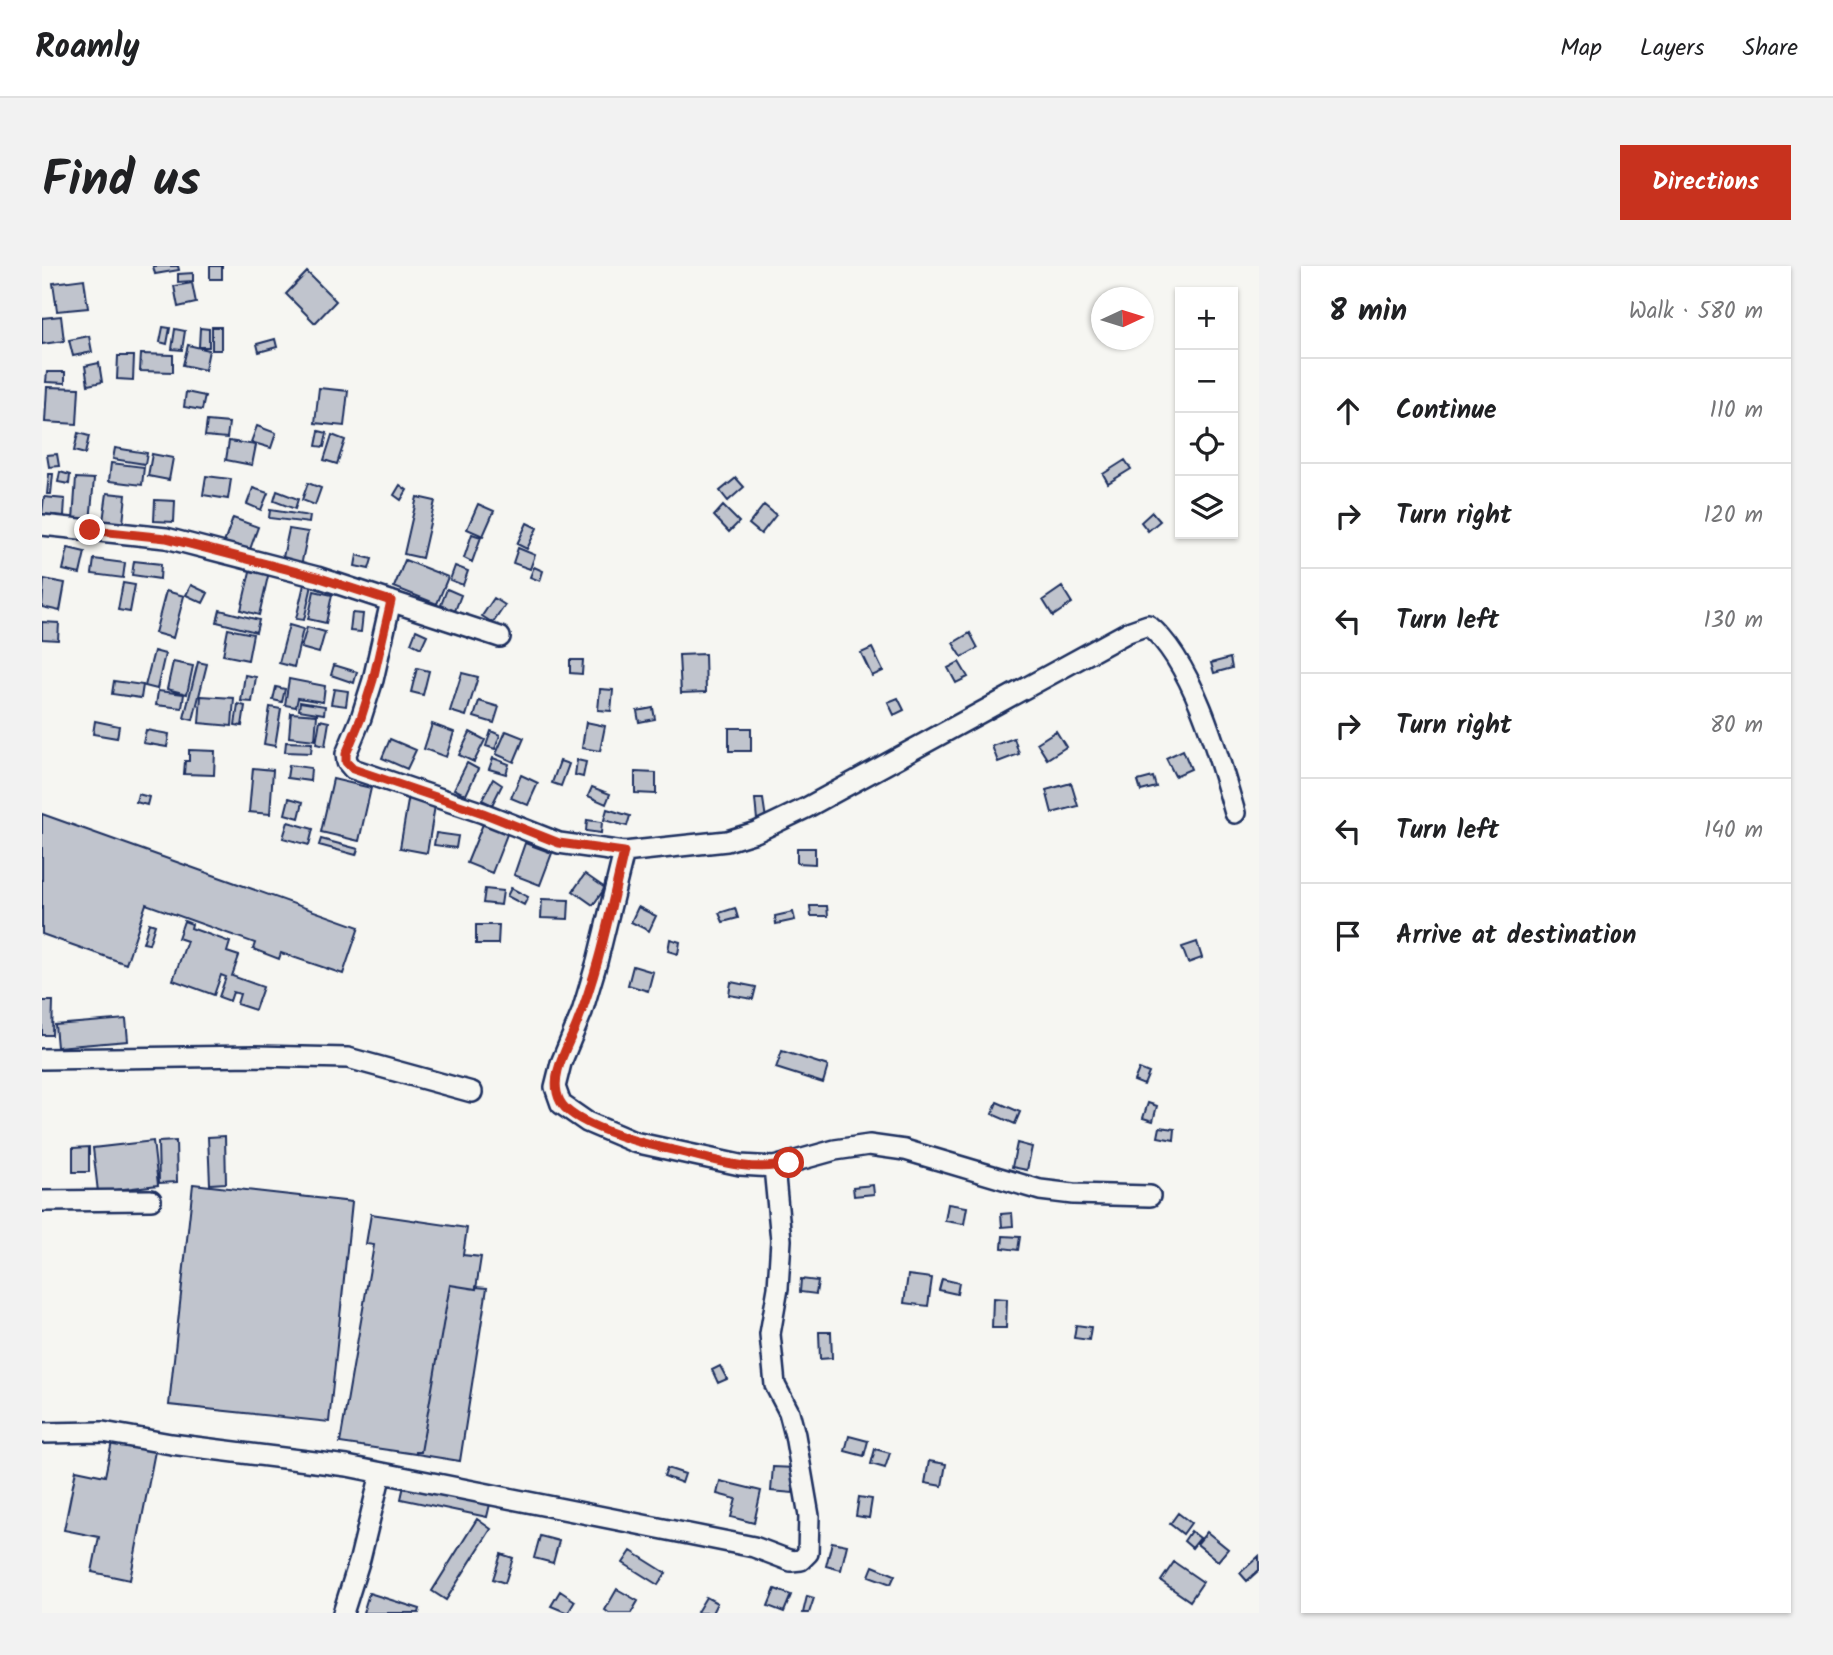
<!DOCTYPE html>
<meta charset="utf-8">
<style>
:root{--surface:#fff;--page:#f2f2f2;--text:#202124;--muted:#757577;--line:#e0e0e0;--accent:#c8321e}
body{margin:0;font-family:Kalam,sans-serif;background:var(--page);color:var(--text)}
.controls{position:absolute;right:21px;top:21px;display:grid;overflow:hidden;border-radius:0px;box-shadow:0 2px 5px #0004}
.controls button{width:63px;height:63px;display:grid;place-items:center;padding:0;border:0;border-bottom:2px solid var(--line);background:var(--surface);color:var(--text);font:35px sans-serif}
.compass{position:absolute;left:1049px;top:21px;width:63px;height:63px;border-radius:50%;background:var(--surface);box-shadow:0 2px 5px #0004;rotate:86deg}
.stop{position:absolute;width:21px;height:21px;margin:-16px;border:5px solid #c8321e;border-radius:50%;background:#fff}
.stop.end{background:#c8321e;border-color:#fff;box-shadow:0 2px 7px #0008}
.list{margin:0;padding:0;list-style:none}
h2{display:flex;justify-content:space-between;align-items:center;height:91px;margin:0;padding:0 28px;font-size:30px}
h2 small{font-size:23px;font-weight:400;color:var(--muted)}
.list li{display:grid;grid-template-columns:46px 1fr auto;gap:21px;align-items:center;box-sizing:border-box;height:105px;padding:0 28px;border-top:2px solid var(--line)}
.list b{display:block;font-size:26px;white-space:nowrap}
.list em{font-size:23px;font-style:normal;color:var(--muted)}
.icon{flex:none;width:38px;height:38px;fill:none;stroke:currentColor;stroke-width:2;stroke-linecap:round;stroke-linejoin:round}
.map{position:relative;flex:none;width:1217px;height:1347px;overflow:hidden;border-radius:0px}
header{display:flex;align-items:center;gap:42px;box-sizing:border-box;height:98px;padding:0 35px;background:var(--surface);border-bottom:2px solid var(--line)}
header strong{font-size:33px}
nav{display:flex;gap:38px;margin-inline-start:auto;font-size:24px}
.intro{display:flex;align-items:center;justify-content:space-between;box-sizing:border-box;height:168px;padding:0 42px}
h1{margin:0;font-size:49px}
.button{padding:18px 32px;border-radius:0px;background:var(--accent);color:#fff;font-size:24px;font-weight:700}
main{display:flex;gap:42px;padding:0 42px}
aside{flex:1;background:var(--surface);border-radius:0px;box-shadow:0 2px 5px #0004}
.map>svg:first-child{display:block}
</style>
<header>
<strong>Roamly</strong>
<nav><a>Map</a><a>Layers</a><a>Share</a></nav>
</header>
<div class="intro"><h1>Find us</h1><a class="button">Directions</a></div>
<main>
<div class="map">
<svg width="1217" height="1347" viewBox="0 0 1217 1347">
<rect width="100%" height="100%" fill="#f6f6f2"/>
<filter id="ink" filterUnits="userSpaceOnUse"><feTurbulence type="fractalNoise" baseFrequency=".0143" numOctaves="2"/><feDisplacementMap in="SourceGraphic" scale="14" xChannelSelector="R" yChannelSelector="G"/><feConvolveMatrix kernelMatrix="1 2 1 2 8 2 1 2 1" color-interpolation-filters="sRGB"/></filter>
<g filter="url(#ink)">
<!-- building -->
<path fill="#c0c4cd" stroke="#1b2f5e" stroke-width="2" d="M 111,0 L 136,0 L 137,4 L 113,8 Z
M 168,0 L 180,0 L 180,13 L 168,13 Z
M 265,6 L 294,35 L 273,57 L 244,28 Z
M 151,7 L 151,15 L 136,16 L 136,8 Z
M 42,13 L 46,42 L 15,45 L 11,17 Z
M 150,17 L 154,37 L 136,41 L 132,20 Z
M 19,50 L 22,75 L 0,78 L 0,52 Z
M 121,61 L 128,62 L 125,78 L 118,76 Z
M 170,61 L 179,61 L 179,84 L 170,84 Z
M 158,62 L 167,63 L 167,81 L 157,81 Z
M 133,63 L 143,65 L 140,84 L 130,83 Z
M 47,70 L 50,86 L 31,90 L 27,74 Z
M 233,73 L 235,81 L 217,86 L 215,78 Z
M 146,79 L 167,84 L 163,104 L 141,99 Z
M 99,88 L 131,89 L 131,106 L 98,105 Z
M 76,90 L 92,90 L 91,114 L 75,113 Z
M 57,97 L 60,116 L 46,119 L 43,100 Z
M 5,106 L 23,106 L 23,117 L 4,116 Z
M 5,121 L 37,122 L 35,158 L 3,156 Z
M 277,122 L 306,125 L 302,160 L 273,157 Z
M 144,126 L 163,130 L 160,144 L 142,141 Z
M 165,155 L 187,157 L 185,172 L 163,170 Z
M 215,160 L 234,167 L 229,182 L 209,176 Z
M 277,165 L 285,167 L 282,181 L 274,180 Z
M 36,167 L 47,170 L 43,188 L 32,185 Z
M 290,169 L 303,174 L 295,198 L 282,194 Z
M 187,175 L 214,179 L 210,199 L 184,194 Z
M 73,182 L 105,187 L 103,198 L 71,193 Z
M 15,188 L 17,200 L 7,201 L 5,189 Z
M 110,188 L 131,192 L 127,214 L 106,210 Z
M 1083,194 L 1089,203 L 1066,217 L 1061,208 Z
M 69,197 L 102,201 L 100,219 L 67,215 Z
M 18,206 L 28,209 L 27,218 L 16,216 Z
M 7,208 L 11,208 L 9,228 L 5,228 Z
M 164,210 L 189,213 L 186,233 L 161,229 Z
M 34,212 L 52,213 L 48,256 L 31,254 Z
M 694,212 L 702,221 L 686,235 L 678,225 Z
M 266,217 L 279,222 L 273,239 L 260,234 Z
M 358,219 L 365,224 L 359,234 L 352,229 Z
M 211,222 L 226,227 L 219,244 L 205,238 Z
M 235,225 L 256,233 L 253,243 L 232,235 Z
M 65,227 L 84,229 L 81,257 L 61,255 Z
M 2,231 L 23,233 L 22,250 L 0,248 Z
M 375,231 L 393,235 L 380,292 L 362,288 Z
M 113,234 L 133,235 L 132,256 L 112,255 Z
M 436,238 L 452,245 L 441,270 L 425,263 Z
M 722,239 L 734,249 L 719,268 L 707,258 Z
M 681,240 L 697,256 L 687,266 L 672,250 Z
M 228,244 L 268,250 L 267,257 L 227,252 Z
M 1110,246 L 1118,255 L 1106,265 L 1099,256 Z
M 191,252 L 216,261 L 207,286 L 182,277 Z
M 485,257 L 495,262 L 485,283 L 475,278 Z
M 247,263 L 266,266 L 259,300 L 240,296 Z
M 430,268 L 439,271 L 430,296 L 422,292 Z
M 26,282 L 43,286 L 38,308 L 21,304 Z
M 476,282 L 493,289 L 488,303 L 471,297 Z
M 315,289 L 330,293 L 327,303 L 313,300 Z
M 52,293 L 83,297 L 81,312 L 50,308 Z
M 363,294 L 406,311 L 395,338 L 352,321 Z
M 92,295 L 119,298 L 118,313 L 90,309 Z
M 413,300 L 426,305 L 421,319 L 408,314 Z
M 209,301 L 227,306 L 217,349 L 199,344 Z
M 492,301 L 501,305 L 498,315 L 488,311 Z
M 2,313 L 23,317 L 18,345 L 0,341 Z
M 263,314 L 271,315 L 262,354 L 254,353 Z
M 81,317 L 93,319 L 88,346 L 76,344 Z
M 149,319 L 166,327 L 161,337 L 144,329 Z
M 1020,321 L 1030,337 L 1011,350 L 1001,334 Z
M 405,323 L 419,329 L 413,345 L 399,339 Z
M 124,325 L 142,330 L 131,372 L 113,367 Z
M 272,325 L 290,329 L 284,357 L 266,353 Z
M 452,332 L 463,339 L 451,357 L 440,350 Z
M 178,344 L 217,354 L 214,366 L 175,356 Z
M 310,347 L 321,348 L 319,366 L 308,365 Z
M 0,356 L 17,357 L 16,374 L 0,373 Z
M 247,359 L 261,363 L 252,401 L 237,397 Z
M 265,361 L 283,366 L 277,387 L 259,382 Z
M 186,363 L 211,368 L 206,394 L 181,389 Z
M 374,364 L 385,369 L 379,382 L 369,377 Z
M 928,367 L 936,382 L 920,391 L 911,377 Z
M 830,382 L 841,405 L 830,410 L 819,387 Z
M 112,385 L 123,388 L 115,423 L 103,420 Z
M 663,388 L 664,426 L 639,427 L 637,389 Z
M 1188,392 L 1190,402 L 1172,407 L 1169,397 Z
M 528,394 L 541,394 L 540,408 L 528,407 Z
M 131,396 L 151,400 L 145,428 L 125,423 Z
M 156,396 L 165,398 L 151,454 L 142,452 Z
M 917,396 L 926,411 L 914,417 L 906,402 Z
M 292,399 L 315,406 L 312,417 L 289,409 Z
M 375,402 L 387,405 L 381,429 L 369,426 Z
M 420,407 L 436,411 L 424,450 L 408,445 Z
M 203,409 L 214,411 L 210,436 L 199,435 Z
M 247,413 L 283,420 L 281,436 L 256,432 L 254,441 L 243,439 Z
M 72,415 L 101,419 L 99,432 L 70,428 Z
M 234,421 L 243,423 L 240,436 L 231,434 Z
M 292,423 L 306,425 L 304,440 L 289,438 Z
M 558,423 L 571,424 L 569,445 L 556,444 Z
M 116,425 L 142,428 L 140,442 L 114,439 Z
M 159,430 L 192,432 L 190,460 L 157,457 Z
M 856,432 L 862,444 L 852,449 L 846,436 Z
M 437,435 L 457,441 L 452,457 L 432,451 Z
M 258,436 L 283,440 L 282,448 L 257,444 Z
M 196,438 L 203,440 L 200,460 L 193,459 Z
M 228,441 L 239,443 L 233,480 L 222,478 Z
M 611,442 L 613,453 L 597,456 L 595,445 Z
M 249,447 L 275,449 L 273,474 L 247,471 Z
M 278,454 L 287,456 L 283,480 L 274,478 Z
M 53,455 L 77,460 L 75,472 L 51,468 Z
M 544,456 L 563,460 L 558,485 L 540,482 Z
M 390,458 L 412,466 L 404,491 L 382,483 Z
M 687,462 L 709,462 L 709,485 L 687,485 Z
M 104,464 L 127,468 L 125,481 L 101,477 Z
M 449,465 L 458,469 L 453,483 L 444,480 Z
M 464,465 L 482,472 L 472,496 L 454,488 Z
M 1014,465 L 1024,481 L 1005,493 L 995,477 Z
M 428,466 L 443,474 L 432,496 L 417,489 Z
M 972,472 L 977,488 L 956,496 L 950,480 Z
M 348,473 L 374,484 L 365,503 L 340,492 Z
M 244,476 L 270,477 L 269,487 L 243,486 Z
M 147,484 L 173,485 L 172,509 L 142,508 L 143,495 L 147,495 Z
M 1141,484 L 1149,503 L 1133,510 L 1124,492 Z
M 451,492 L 467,498 L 464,508 L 447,503 Z
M 535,494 L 544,496 L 541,511 L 533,509 Z
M 518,495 L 527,498 L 519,520 L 510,517 Z
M 425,497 L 436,503 L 424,529 L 412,523 Z
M 247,499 L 269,502 L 268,515 L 245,512 Z
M 211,502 L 231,504 L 228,548 L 207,546 Z
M 593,506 L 614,507 L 614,528 L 593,527 Z
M 479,509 L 496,517 L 486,539 L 469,532 Z
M 1111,511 L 1114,521 L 1099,525 L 1096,515 Z
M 291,513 L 329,522 L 317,575 L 279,566 Z
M 451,513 L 460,519 L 450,539 L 440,534 Z
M 1029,517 L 1036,540 L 1010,547 L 1004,524 Z
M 550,521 L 568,528 L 564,538 L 546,530 Z
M 96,528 L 107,531 L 105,539 L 94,536 Z
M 367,529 L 394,534 L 385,587 L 358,582 Z
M 247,532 L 261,536 L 257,552 L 243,548 Z
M 713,533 L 721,533 L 724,553 L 715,554 Z
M 565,543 L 588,550 L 585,560 L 562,554 Z
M 0,548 L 317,661 L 301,708 L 239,687 L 237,693 L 211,683 L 213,677 L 104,638 L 84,698 L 0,668 Z
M 443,553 L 467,563 L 450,607 L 425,597 Z
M 545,554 L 560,556 L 559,567 L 544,565 Z
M 246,556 L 271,563 L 267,579 L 241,572 Z
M 394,567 L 416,570 L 414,582 L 392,579 Z
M 279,573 L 316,583 L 314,589 L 277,579 Z
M 483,577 L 510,587 L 498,619 L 472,609 Z
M 755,582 L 773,582 L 773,598 L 755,597 Z
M 543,608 L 563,622 L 551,639 L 531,625 Z
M 469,622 L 486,631 L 482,639 L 465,630 Z
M 443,623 L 461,625 L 459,639 L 441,637 Z
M 500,633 L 527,634 L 526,653 L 499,652 Z
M 768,640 L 785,640 L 786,650 L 769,650 Z
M 596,641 L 614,650 L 607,665 L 589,656 Z
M 693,642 L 696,652 L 681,656 L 677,647 Z
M 751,646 L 753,654 L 734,658 L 733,650 Z
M 142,655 L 150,658 L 149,662 L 188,676 L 185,686 L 197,690 L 190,710 L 221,721 L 213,744 L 195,738 L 198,728 L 191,726 L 188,735 L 177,731 L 184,711 L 179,709 L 172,729 L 131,714 L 145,675 L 136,672 Z
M 107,657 L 113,659 L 107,678 L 101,677 Z
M 434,659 L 457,659 L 456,678 L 434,678 Z
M 628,673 L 638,676 L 636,688 L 626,685 Z
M 1155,676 L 1160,692 L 1146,697 L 1140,681 Z
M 591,700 L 611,706 L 606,725 L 586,719 Z
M 689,716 L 714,721 L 711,733 L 687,729 Z
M 0,735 L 11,735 L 10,769 L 0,769 Z
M 84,753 L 86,775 L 15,781 L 13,759 Z
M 740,785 L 786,800 L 781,817 L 734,802 Z
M 1097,803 L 1107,807 L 1102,819 L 1092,815 Z
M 955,836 L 978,846 L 973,858 L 950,848 Z
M 1106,837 L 1115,840 L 1111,855 L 1101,852 Z
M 1118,861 L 1133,863 L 1132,874 L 1116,871 Z
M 183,870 L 184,917 L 168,918 L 166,871 Z
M 111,875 L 116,919 L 56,926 L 51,882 Z
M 134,875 L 135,916 L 117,917 L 116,876 Z
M 975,877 L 990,881 L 985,904 L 970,901 Z
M 47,881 L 47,906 L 31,906 L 31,882 Z
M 151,918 L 310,936 L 287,1156 L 127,1139 Z
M 831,919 L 832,928 L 812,930 L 811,921 Z
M 906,938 L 925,941 L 922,958 L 903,955 Z
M 970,947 L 971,960 L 960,961 L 959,948 Z
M 329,948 L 425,962 L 421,989 L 439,991 L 434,1023 L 408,1019 L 379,1186 L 374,1186 L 374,1188 L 298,1177 L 332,979 L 324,978 Z
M 961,970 L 978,971 L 976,984 L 960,982 Z
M 866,1009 L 890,1012 L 886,1040 L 862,1037 Z
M 759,1013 L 776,1015 L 774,1028 L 758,1026 Z
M 900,1013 L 917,1017 L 915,1028 L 897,1024 Z
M 408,1019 L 434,1023 L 434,1021 L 445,1022 L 418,1195 L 374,1188 L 374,1186 L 379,1186 Z
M 951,1032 L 965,1033 L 964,1062 L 950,1062 Z
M 1034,1059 L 1049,1061 L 1047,1074 L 1032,1072 Z
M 777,1066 L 789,1066 L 790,1092 L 778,1093 Z
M 678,1100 L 685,1113 L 676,1117 L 670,1104 Z
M 807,1170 L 826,1175 L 822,1190 L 803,1185 Z
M 71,1171 L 114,1180 L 88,1314 L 50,1306 L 57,1271 L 22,1264 L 34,1204 L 63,1210 Z
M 833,1183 L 848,1187 L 843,1202 L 829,1198 Z
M 887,1195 L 904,1198 L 900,1220 L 883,1217 Z
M 731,1201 L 753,1202 L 751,1227 L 729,1225 Z
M 625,1202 L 643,1208 L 640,1217 L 622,1210 Z
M 363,1215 L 449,1234 L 445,1251 L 359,1233 Z
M 678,1215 L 719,1225 L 712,1257 L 689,1251 L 694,1233 L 675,1228 Z
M 817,1231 L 830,1233 L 827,1252 L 814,1250 Z
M 1136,1247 L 1149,1257 L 1141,1268 L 1128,1258 Z
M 435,1253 L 449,1263 L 404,1334 L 390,1325 Z
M 1149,1265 L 1158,1272 L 1150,1282 L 1142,1275 Z
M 1165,1266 L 1186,1283 L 1176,1295 L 1155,1278 Z
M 498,1270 L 517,1275 L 511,1297 L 492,1292 Z
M 790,1276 L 805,1279 L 799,1304 L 784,1300 Z
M 589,1285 L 624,1307 L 616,1319 L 581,1297 Z
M 459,1288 L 471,1292 L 463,1317 L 451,1313 Z
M 1217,1290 L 1217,1304 L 1205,1315 L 1198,1307 Z
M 1132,1296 L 1161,1316 L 1148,1335 L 1119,1315 Z
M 831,1300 L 853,1309 L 849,1318 L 827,1310 Z
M 575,1323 L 596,1335 L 589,1347 L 567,1347 L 563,1344 Z
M 733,1323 L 749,1329 L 742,1346 L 726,1340 Z
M 518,1325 L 533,1335 L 526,1347 L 509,1340 Z
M 327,1327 L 378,1343 L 377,1347 L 321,1347 Z
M 765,1330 L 772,1332 L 767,1347 L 761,1347 Z
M 664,1331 L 675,1337 L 670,1347 L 657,1347 L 655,1346 Z"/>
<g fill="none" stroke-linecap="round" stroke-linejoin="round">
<defs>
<path id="minor" d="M 0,259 L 124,272 L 275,311 L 458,371
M 349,335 L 331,414 L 319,452 L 304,488 L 305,496 L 311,503 L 441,547 L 517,577 L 582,586 L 685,575 L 714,566 L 764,542 L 1086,366 L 1106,359 C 1151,395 1177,491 1193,547
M 582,586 L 555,696 L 540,746 L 519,797 L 513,821 L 519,838 L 545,856 L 592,876 L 698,899 L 732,901 L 793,884 L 827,879 L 863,884 L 998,924 L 1031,928 L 1108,930
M 0,793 L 213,790 L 306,792 L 430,826
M 0,935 L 109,934
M 0,1167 L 61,1166 L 129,1178 L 305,1200 L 712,1281 L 749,1295 L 759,1294 L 766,1287 L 767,1250 L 753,1169 L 747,1146 L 733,1119 L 728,1068 L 736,1022 L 739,974 L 732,901
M 301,1347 L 318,1293 L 339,1207"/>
</defs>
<!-- minor casing -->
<use href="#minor" stroke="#1b2f5e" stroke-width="24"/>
<!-- minor -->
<use href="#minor" stroke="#f6f6f2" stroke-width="19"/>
</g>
</g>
<g fill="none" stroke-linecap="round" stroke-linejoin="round" filter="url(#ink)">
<!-- route -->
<path stroke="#c8321e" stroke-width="9" d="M 48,264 L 124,272 L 275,311 L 349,335 L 331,414 L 319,452 L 304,488 L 304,496 L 311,503 L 441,547 L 517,577 L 582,586 C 568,644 557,704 534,760 C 525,782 506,812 518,835 C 529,858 598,877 622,882 C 662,890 707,909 747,897"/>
</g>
</svg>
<div class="controls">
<button>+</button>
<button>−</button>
<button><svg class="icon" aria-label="locate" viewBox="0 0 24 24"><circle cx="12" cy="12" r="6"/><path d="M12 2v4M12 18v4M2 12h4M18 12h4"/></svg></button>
<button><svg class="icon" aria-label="layers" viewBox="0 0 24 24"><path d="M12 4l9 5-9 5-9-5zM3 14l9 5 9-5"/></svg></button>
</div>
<svg class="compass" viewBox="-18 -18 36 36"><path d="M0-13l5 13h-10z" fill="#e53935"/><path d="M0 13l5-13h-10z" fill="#757577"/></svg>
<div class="stop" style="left:747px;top:897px"></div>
<div class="stop end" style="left:48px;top:264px"></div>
</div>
<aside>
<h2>8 min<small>Walk · 580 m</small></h2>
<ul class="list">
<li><svg class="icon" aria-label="ahead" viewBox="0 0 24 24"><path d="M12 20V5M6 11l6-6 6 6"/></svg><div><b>Continue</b></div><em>110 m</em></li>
<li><svg class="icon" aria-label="right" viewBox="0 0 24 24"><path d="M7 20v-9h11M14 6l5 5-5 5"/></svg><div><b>Turn right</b></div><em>120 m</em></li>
<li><svg class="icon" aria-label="left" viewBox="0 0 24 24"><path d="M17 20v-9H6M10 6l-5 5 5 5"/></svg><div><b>Turn left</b></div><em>130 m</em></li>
<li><svg class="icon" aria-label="right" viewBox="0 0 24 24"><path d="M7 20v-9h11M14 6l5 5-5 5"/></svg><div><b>Turn right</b></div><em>80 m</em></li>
<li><svg class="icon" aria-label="left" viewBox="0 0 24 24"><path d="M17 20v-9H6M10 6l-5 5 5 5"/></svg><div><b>Turn left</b></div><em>140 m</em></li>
<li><svg class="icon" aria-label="arrive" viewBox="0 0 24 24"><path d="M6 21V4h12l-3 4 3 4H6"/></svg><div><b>Arrive at destination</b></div></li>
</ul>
</aside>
</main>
